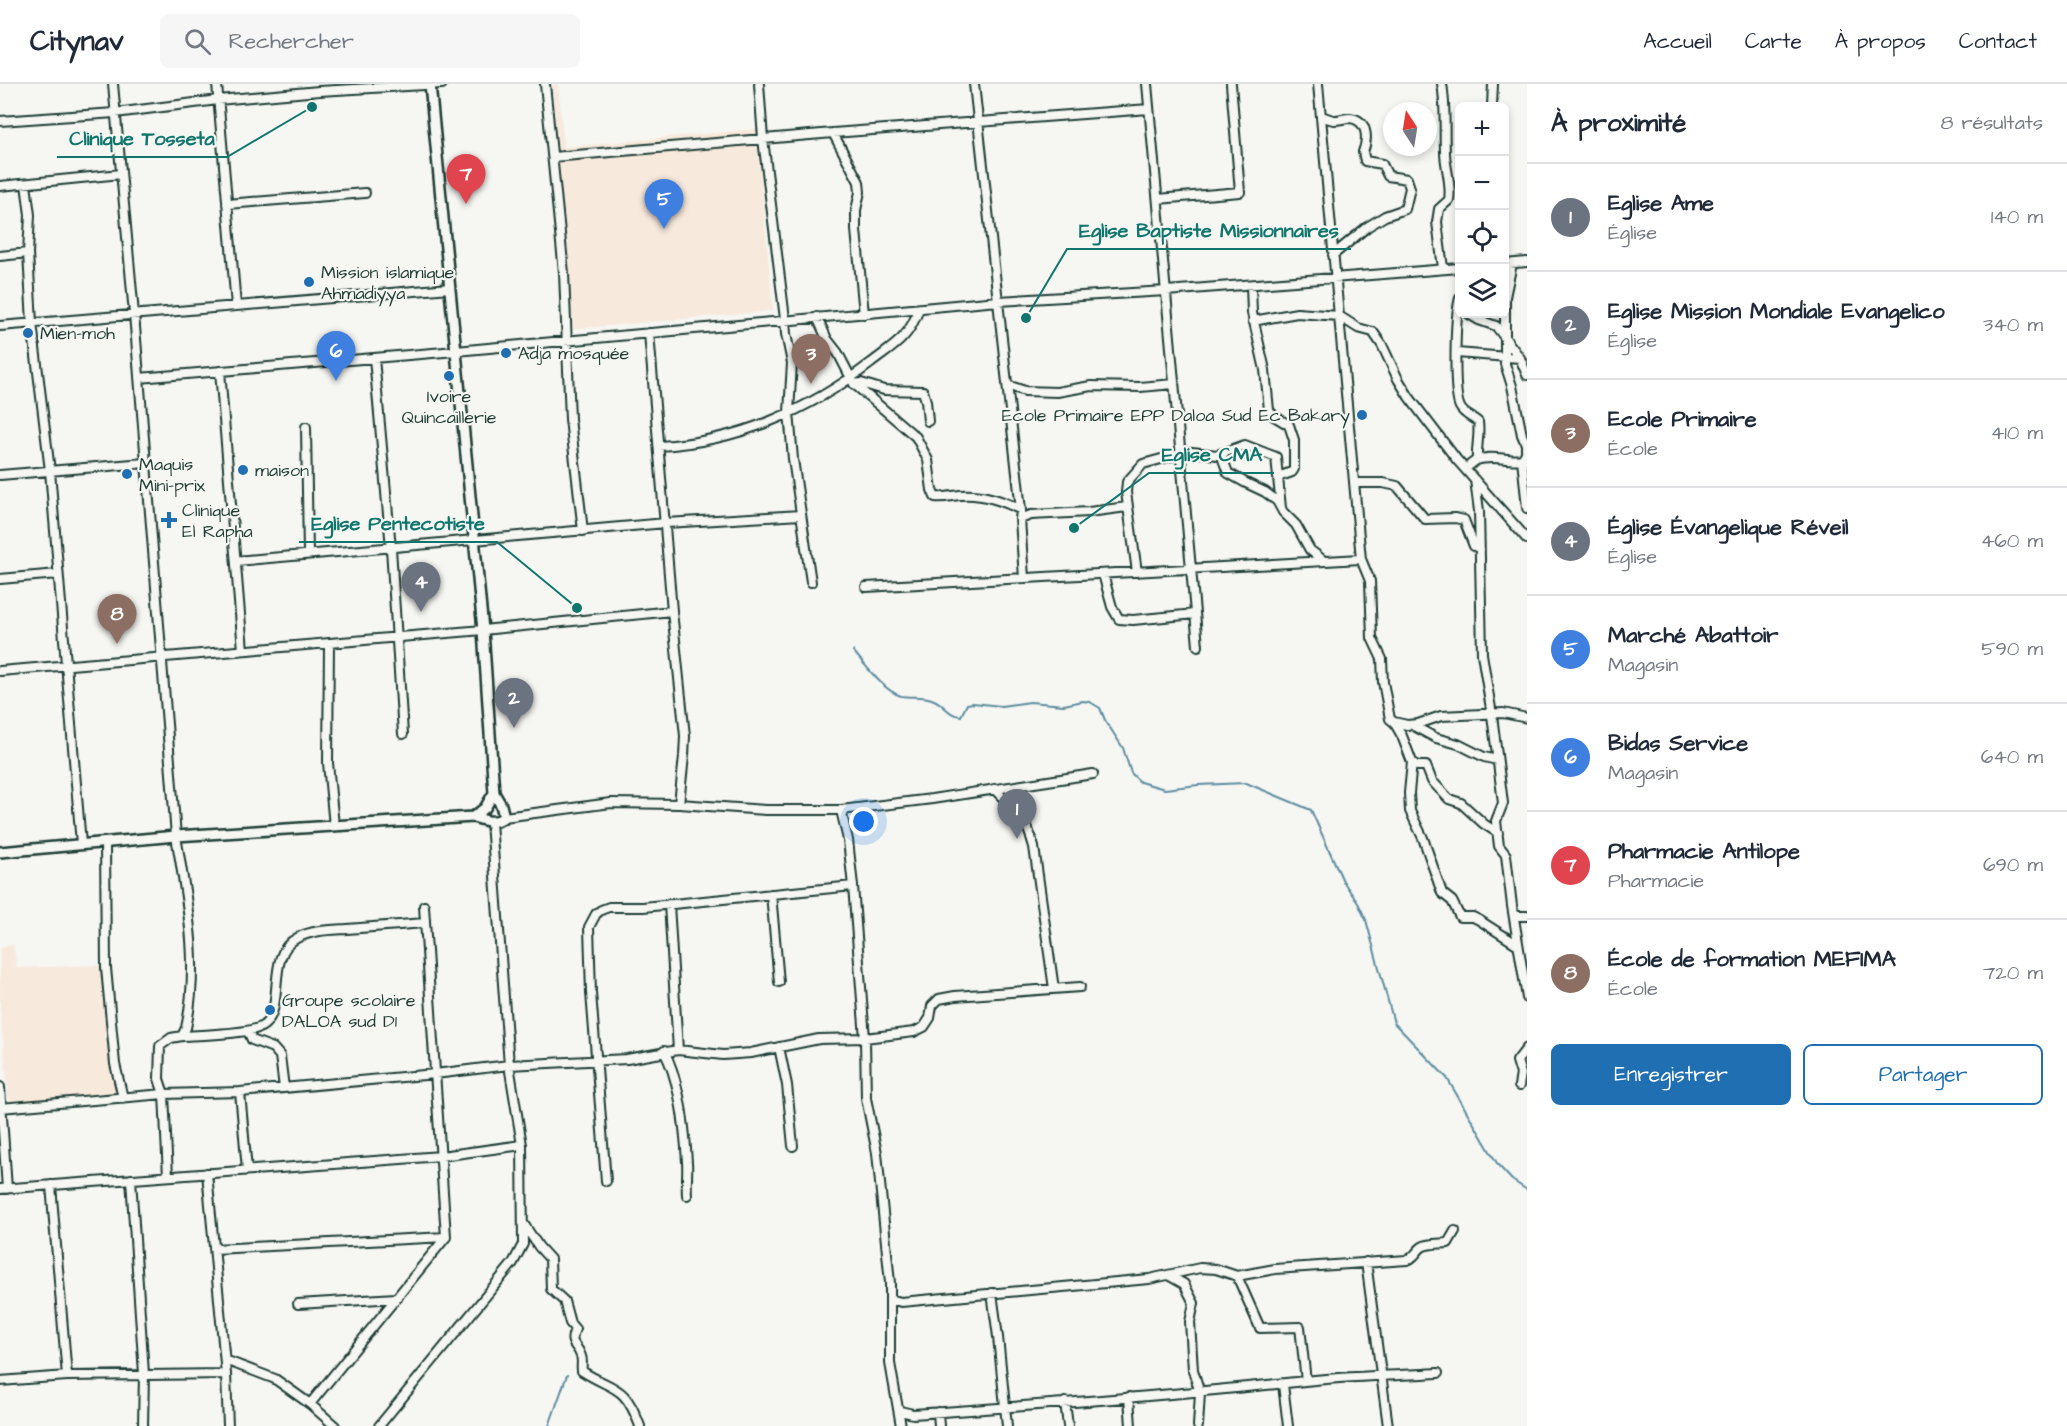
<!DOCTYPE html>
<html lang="fr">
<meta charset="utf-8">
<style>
:root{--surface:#fff;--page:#f6f6f7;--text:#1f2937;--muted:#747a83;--line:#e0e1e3;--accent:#1f6fb2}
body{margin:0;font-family:"Architects Daughter",sans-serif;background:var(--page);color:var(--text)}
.controls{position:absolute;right:18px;top:18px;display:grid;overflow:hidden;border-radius:9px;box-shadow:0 3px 9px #0003}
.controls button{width:54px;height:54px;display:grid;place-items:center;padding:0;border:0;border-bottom:2px solid var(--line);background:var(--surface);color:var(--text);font:30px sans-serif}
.compass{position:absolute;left:1383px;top:18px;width:54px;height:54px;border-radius:50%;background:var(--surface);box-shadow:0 3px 9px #0003;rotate:348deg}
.you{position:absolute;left:864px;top:738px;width:21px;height:21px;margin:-15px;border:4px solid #fff;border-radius:50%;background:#1a73e8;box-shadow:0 0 0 9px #1a73e833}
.badge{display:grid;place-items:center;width:39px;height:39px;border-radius:50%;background:var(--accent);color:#fff;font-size:20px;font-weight:700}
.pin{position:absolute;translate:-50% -50px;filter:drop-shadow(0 2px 3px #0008)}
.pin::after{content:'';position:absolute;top:32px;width:21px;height:18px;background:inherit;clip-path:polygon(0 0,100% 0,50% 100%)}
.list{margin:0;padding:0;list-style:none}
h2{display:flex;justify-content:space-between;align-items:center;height:78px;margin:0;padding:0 24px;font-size:26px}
h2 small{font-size:20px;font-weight:400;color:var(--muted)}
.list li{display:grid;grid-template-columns:39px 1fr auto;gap:18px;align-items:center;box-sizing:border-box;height:108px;padding:0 24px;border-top:2px solid var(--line)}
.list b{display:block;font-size:22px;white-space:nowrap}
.list p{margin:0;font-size:20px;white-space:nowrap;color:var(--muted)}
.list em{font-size:20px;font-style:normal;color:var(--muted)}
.actions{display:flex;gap:12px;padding:18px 24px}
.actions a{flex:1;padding:14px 0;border:2px solid var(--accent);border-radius:9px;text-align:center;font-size:21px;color:var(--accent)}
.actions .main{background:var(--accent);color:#fff}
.icon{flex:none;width:33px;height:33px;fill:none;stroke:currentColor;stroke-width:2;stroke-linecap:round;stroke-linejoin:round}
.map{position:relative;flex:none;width:1527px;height:1342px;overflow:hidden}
header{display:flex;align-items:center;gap:36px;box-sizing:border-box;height:84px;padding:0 30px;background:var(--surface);border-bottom:2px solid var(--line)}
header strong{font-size:28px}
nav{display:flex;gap:33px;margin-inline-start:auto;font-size:21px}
.search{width:420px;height:54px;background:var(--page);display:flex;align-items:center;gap:15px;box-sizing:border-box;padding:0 21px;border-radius:9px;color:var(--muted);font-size:22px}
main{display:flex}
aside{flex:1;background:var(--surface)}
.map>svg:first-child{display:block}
</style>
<header>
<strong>Citynav</strong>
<div class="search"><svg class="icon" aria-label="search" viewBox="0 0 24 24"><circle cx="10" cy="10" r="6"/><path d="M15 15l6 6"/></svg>Rechercher</div>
<nav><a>Accueil</a><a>Carte</a><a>À propos</a><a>Contact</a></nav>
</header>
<main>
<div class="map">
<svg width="1527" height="1342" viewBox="0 0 1527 1342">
<rect width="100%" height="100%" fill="#f6f6f2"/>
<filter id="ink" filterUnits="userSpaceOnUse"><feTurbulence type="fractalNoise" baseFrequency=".0167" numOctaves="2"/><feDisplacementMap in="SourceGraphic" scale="12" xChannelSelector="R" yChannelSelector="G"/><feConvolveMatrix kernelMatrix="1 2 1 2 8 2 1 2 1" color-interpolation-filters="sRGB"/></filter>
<g filter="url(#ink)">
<!-- built -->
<path fill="#f8e9dd" d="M 558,0 L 564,63 L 756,45 L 773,227 L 573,245 L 552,1 Z
M 13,860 L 17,884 L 103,881 L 115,1008 L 9,1019 L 0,925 L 0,865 Z"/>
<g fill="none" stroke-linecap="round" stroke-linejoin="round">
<!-- stream -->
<path stroke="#5d8d9f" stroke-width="2" d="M 853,567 C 865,580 883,607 901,612 C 912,614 923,611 934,616 C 944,620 949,632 961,632 L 967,620 L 973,619 L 1001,622 L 1030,618 L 1064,621 L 1083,617 L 1090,618 L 1100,624 L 1105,636 L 1123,664 L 1131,689 L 1140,698 L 1165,705 L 1198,701 L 1246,699 L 1311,726 L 1343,797 L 1358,819 L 1366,836 L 1394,939 L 1447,994 L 1498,1081 L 1512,1096 L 1527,1106
M 549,1342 L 567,1291"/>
<defs>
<path id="minor" d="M 113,0 L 134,230 L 176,752 C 187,818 200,878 186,944 L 182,952 L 171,954 L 160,962 L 159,995 L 164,1010 L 168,1092
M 217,0 L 236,222
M 545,0 L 564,189 L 570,335 L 583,447
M 759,0 L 763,55 L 785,235 L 786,250 L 792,279 L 789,328 L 793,375 L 811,498
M 974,0 L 1021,426 L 1020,435 L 1024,494
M 1147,0 L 1198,562
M 1318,0 L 1361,475 L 1370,497 L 1372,554 L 1382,575 L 1383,598 L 1390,635 L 1394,638 L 1407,641 L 1418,640 L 1441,632 L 1503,629 L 1527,634
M 1442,0 C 1446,23 1444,45 1445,68 C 1445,83 1452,100 1449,116 L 1439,125 L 1437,138 L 1443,184
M 1492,22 L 1493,0
M 1321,32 C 1325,33 1331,36 1335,36 C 1340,36 1344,34 1350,34 C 1368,36 1368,55 1363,68 L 1365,77 L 1382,80 L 1388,92 L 1407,95 L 1410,104 L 1405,125 L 1385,132 L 1367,143 L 1333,171
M 0,37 L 115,29 L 218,16 L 319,7 L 442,0
M 833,49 L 859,98 L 860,108 L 856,126 L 856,146 L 864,230
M 553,73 L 833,49 L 1149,25
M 26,100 L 30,131 L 28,169 L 32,239 L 50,387 L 81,760
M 0,102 L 121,90
M 1158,115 L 1240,108 L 1231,0
M 227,120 L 365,109
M 0,172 L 28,169
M 1504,180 L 1527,178
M 1512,180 L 1505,213 L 1505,280 L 1512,302 L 1522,351 L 1526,360 L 1526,369 L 1522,375 L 1527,424
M 1251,201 L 1252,229 L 1265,286 L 1269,326 L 1274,332 L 1289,341 L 1294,356 L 1294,385 L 1292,388 L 1278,393
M 1460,214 C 1455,230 1453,310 1460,323 C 1463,330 1472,333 1478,338 C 1480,351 1476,363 1477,376
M 1469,230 L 1479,236 L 1496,242 L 1520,274 L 1527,291
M 817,233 L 827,255 L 838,269 L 854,300 L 916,353 L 928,376 L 932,406 L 935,413 C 943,414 951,412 960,411 C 982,409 1002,416 1021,426
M 1253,237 L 1297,229 L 1339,232 L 1358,244 L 1373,248 L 1382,261 L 1398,295 L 1409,313 L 1457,376 L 1527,455
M 0,242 L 450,204
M 1457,269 L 1520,274
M 374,274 L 391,464 L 403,650
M 220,287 L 243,566
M 139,294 L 456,267 L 998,217 L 1166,207 L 1460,184
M 854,300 L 861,299 L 884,306 L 923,307 L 926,317 L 928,337
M 1008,303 L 1010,302 L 1025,307 L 1057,308 L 1091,302 L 1140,303 L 1174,300
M 306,343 L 308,470
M 659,362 C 737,358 810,326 871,279 C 896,260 908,255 919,225
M 1221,370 L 1228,389 L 1246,399 L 1265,408 L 1277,417 L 1283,428 L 1296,441 L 1310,466 L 1324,477
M 1465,385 C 1469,382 1473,378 1477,376 C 1492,370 1511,378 1526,375
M 0,391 L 145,379
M 1475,396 L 1479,427 L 1482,570 L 1492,631 L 1503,719 L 1496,737 L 1499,762 L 1506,771 L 1512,822 L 1527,914
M 1354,399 L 1383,399 L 1397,402 L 1425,435 L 1455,434 L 1464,436 L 1474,462 L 1479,464
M 1020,435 L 1031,431 L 1089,428 L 1127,423
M 236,477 L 666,439 L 801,431
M 1137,488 L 1126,408 L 1127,398 L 1143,380 L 1183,369 L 1192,368 L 1217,371 L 1245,361 L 1276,373 L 1281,424
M 1103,490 L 1112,523 L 1119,535 L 1133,536 L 1195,530
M 0,495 L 58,490
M 866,503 L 1361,475
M 329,559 L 328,679 L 334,742
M 0,587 L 483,546 L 672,527
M 1394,638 L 1402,652 L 1412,678 L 1409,709 L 1410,727 L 1423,754 L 1442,809 L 1452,817 L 1460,833 L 1473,833 L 1479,836 L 1518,861
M 1412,641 L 1436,654 L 1458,660 L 1484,673 L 1497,676
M 1412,678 L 1417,682 L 1426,682 L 1432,697 L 1449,715 L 1461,719 L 1484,740 L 1498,749
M 994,705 C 1017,728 1025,730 1034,763 L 1054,905
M 679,720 L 766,726 L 841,726 L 932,715 L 1093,690
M 841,726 L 848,756 L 853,802 L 865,954 L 866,1014 L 877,1069 L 890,1199 L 890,1279 L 901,1342
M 504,733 L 611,719 L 679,720 L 684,672 L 685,652 L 672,527 L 649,249
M 105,758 L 106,884 L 115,980 L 123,1014
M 771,810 L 779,898
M 669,820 L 678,966
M 1514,832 L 1527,832
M 248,947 L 252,956 L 273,964 L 280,972 L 284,1004
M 182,952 C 198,951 254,950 264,941 C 286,923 265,870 297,854 C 312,846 330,846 347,845 C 373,843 399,841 425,839
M 779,963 L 787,1001 L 793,1062
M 664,967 C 680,997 685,1044 687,1078 C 688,1089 686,1100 687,1111
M 1519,1002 L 1521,990 L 1517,977 L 1527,964
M 0,1003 L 7,1105
M 240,1008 L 247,1086
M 0,1024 L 164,1010 L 240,1008 L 435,990 L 509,981 L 627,975 L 678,966 L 723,971 L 751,969 L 819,955 L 865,954 L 914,948 L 924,943 L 930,934 L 932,922 L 939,915 L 955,912 L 1080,903
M 207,1089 L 226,1290 L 228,1342
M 131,1095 L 144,1290 L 143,1342
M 606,1097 L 591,909 L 589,843 L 596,830 L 601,826 L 609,823 L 643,823 L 853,802
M 51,1101 L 67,1292
M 0,1105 L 441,1072 L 522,1061
M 523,1139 L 539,1163 L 550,1175 L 551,1205 L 564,1217 L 570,1239 L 575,1245 C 568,1262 577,1259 581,1272 C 583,1277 581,1281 582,1287 C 615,1308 624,1299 640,1342
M 214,1165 L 446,1153
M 1366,1178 L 1388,1342
M 1168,1191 L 1184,1200 L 1194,1219 L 1190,1238 L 1193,1286 L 1200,1309 L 1198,1342
M 1237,1192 L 1260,1244 L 1300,1243 L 1306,1297
M 992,1209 L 998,1253 L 1007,1342
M 890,1215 L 901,1218 L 1149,1195 L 1200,1184 L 1216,1185 L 1237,1192 L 1275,1185 L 1407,1176 C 1415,1174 1416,1167 1422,1163 C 1428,1159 1441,1160 1448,1159 L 1455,1147
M 298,1220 L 396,1214
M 225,1276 L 275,1295 L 310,1320 L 335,1342
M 0,1297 L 67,1292 L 226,1290
M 1283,1301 L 1288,1342
M 1129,1313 L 1131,1342
M 1065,1318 L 1068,1342
M 310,1320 L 446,1153 L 424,822
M 900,1327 L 913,1330 C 1044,1321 1175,1311 1305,1297 C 1349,1292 1394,1292 1438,1289
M 938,1328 L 939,1342
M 379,1342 L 513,1179 L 523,1160 L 522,1061 L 509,981 L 491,738"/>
<path id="tertiary" d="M 430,0 L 483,546 L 494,709 L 485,724 L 473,733
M 0,768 L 176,752 L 473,733 C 485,736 494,741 504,733 L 501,721 L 494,709"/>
</defs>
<!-- minor casing -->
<use href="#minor" stroke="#1f3d34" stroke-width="12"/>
<!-- tertiary casing -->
<use href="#tertiary" stroke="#1f3d34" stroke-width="14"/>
<!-- minor -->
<use href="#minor" stroke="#f6f6f2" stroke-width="8"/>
<!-- tertiary -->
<use href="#tertiary" stroke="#f6f6f2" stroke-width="9"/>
</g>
</g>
<!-- markers -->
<g fill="#1f6fb2" stroke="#f6f6f2" stroke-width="2">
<circle cx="309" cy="198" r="6"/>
<circle cx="28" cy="249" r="6"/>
<circle cx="506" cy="269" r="6"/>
<circle cx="449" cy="292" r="6"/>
<circle cx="1362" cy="331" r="6"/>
<circle cx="243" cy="386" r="6"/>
<circle cx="127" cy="390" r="6"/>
<path d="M166 427h6v6h6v6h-6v6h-6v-6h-6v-6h6z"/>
<circle cx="270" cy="926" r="6"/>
</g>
<g text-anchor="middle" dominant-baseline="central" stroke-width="4.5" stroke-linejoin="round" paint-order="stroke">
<!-- poi labels -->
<g font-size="18" fill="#1f3d34" stroke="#f6f6f2" text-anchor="start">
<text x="321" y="188">Mission islamique<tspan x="321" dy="21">Ahmadiyya</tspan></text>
<text x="40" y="249">Mien-moh</text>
<text x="518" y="269">Adja mosquée</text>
<text x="449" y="312" text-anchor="middle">Ivoire<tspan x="449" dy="21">Quincaillerie</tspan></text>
<text x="1350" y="331" text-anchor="end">Ecole Primaire EPP Daloa Sud Ec Bakary</text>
<text x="139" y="380">Maquis<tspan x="139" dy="21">Mini-prix</tspan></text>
<text x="255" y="386">maison</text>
<text x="182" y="426">Clinique<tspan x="182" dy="21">El Rapha</tspan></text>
<text x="282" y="916">Groupe scolaire<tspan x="282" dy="21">DALOA sud D1</tspan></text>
</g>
</g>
<!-- callouts -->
<path fill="none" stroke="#0f766e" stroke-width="2" d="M312 23L227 73H57M1026 234L1067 165H1351M1074 444L1149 389H1274M577 524L497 458H299"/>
<g fill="#0f766e" stroke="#f6f6f2" stroke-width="2">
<circle cx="312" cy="23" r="6"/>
<circle cx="1026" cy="234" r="6"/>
<circle cx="1074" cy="444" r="6"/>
<circle cx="577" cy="524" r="6"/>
</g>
<g font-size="20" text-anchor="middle" font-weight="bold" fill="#0f766e" stroke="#f6f6f2" stroke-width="4.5" stroke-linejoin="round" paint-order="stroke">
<text x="142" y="61">Clinique Tosseta</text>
<text x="1209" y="153">Eglise Baptiste Missionnaires</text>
<text x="1212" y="377">Eglise CMA</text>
<text x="398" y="446">Eglise Pentecotiste</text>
</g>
</svg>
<div class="controls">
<button>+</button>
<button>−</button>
<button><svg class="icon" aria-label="locate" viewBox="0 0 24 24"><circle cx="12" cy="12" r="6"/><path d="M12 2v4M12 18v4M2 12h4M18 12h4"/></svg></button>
<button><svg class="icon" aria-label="layers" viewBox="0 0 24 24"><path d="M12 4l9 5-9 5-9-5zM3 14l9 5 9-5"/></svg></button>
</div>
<svg class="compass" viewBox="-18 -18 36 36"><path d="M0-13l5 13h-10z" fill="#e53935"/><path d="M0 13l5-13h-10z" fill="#747a83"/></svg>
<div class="you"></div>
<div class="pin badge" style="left:1017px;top:755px;background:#6b7280">1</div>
<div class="pin badge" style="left:514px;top:644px;background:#6b7280">2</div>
<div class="pin badge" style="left:811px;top:300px;background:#8d6e63">3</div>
<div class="pin badge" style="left:421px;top:528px;background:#6b7280">4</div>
<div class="pin badge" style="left:664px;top:145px;background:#3f7fe0">5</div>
<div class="pin badge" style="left:336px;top:297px;background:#3f7fe0">6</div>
<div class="pin badge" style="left:466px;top:120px;background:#e0444e">7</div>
<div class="pin badge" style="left:117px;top:560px;background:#8d6e63">8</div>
</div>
<aside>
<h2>À proximité<small>8 résultats</small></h2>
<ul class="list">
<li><span class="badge" style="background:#6b7280">1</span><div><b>Eglise Ame</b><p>Église</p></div><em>140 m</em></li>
<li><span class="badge" style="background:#6b7280">2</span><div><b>Eglise Mission Mondiale Evangelico</b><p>Église</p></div><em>340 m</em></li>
<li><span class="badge" style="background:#8d6e63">3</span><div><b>Ecole Primaire</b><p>École</p></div><em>410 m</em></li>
<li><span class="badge" style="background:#6b7280">4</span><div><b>Église Évangelique Réveil</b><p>Église</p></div><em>460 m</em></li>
<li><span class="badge" style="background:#3f7fe0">5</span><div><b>Marché Abattoir</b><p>Magasin</p></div><em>590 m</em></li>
<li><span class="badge" style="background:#3f7fe0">6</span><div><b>Bidas Service</b><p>Magasin</p></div><em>640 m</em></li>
<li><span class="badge" style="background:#e0444e">7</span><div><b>Pharmacie Antilope</b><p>Pharmacie</p></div><em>690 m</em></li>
<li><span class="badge" style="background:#8d6e63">8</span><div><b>École de formation MEFIMA</b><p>École</p></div><em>720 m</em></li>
</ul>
<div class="actions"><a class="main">Enregistrer</a><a>Partager</a></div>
</aside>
</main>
